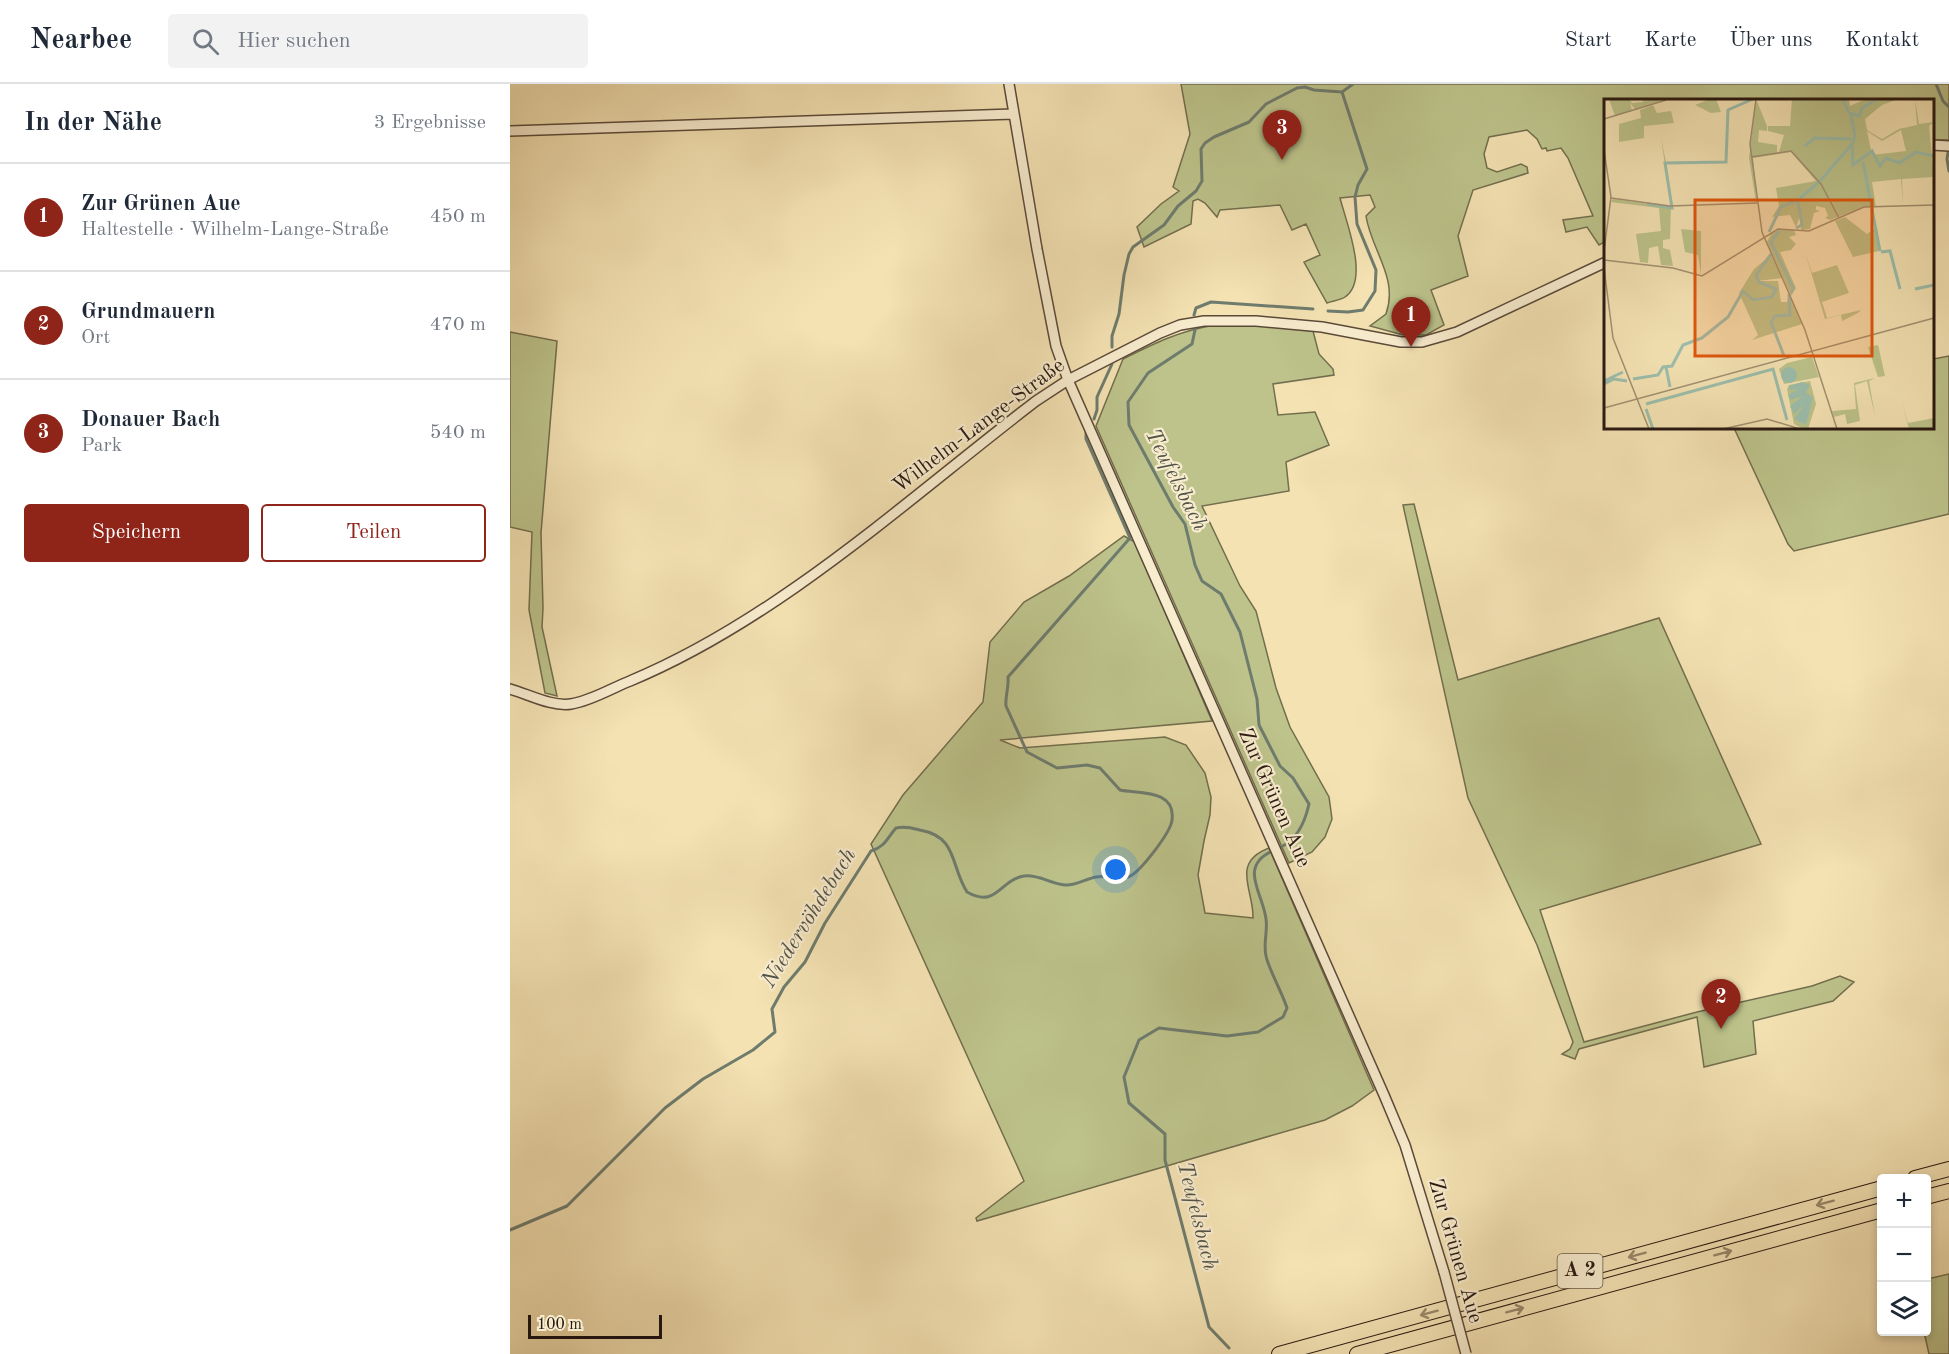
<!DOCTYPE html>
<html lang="de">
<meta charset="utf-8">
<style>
:root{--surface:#fff;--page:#f2f2f3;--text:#1f2937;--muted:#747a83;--line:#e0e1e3;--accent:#8f2418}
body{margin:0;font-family:"Old Standard TT",serif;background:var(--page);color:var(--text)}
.controls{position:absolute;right:18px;bottom:18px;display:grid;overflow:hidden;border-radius:6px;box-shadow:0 3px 9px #0003}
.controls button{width:54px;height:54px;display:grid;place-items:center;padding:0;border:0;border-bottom:2px solid var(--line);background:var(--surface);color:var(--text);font:30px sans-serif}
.scale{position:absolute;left:18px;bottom:15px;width:134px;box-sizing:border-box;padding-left:6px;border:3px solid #281810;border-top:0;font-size:16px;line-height:21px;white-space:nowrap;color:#281810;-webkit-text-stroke:4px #f8ecce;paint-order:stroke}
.you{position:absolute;left:606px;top:786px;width:21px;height:21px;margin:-15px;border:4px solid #fff;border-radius:50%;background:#1a73e8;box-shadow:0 0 0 9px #1a73e833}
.badge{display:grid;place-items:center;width:39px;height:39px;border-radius:50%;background:var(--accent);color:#fff;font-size:20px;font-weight:700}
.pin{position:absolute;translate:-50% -50px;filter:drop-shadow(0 2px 3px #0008)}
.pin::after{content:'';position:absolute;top:32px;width:21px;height:18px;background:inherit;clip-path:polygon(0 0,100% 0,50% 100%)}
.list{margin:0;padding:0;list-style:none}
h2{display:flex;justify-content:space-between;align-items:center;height:78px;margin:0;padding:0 24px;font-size:26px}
h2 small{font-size:20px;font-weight:400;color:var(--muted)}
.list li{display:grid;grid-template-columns:39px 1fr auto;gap:18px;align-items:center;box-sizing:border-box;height:108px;padding:0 24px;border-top:2px solid var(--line)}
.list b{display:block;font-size:22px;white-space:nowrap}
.list p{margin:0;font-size:20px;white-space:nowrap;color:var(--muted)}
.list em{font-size:20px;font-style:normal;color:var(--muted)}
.actions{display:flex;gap:12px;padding:18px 24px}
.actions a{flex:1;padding:14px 0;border:2px solid var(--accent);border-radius:6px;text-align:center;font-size:21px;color:var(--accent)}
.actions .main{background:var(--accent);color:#fff}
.icon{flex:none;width:33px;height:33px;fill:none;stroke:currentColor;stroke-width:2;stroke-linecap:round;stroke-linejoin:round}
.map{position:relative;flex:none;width:1439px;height:1270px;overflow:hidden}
header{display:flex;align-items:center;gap:36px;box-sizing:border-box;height:84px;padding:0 30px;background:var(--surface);border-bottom:2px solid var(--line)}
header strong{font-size:28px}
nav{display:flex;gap:33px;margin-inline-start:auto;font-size:21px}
.search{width:420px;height:54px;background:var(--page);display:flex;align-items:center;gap:15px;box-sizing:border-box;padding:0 21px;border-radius:6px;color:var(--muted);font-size:22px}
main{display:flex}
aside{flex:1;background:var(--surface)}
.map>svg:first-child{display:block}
</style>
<header>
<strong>Nearbee</strong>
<div class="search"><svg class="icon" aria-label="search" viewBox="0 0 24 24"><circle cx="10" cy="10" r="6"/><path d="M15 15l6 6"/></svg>Hier suchen</div>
<nav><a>Start</a><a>Karte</a><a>Über uns</a><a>Kontakt</a></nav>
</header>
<main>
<aside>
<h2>In der Nähe<small>3 Ergebnisse</small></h2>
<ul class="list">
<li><span class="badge">1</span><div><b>Zur Grünen Aue</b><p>Haltestelle · Wilhelm-Lange-Straße</p></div><em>450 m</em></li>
<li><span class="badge">2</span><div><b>Grundmauern</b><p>Ort</p></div><em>470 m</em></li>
<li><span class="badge">3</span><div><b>Donauer Bach</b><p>Park</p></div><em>540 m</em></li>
</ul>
<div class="actions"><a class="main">Speichern</a><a>Teilen</a></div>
</aside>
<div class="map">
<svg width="1439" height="1270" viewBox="0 0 1439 1270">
<rect width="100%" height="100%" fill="#f4e2b3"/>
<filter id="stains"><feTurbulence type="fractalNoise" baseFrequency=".00333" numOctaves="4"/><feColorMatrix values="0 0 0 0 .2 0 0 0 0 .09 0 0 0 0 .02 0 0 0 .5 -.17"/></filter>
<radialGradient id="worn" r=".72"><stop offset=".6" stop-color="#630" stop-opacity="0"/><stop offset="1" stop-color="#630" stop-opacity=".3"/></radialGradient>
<!-- green -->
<path fill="#bdc38b" stroke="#726e4e" stroke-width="1.5" d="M 671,0 L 1439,0 L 1439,56 L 1423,56 L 1422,16 L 1096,16 L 1096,159 L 1094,158 L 1089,161 L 1077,143 L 1056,148 L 1053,136 L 1083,132 L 1058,74 L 1051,64 L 1037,67 L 1036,64 L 1032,65 L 1027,55 L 1017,46 L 979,53 L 974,70 L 977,84 L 987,88 L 1011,80 L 1017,83 L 1018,89 L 963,106 L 948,152 L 958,192 L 921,206 L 934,241 L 916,251 L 893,251 L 860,242 L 876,230 C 889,194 861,166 856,132 L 865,123 L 860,111 L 830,114 C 836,138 860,196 835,213 C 831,216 822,217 817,219 L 794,178 L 810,171 L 796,140 L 782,146 L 770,121 L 710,126 L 707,133 L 695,119 L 688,115 L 683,117 L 681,140 L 634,163 L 627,143 L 651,120 L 669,107 L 663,103 L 680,50 Z
M 705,241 L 741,241 L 803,247 L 809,270 L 823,285 L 824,291 L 763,300 L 768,331 L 805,328 L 819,361 L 776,378 L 779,407 L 692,422 L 730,502 L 746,527 L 766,604 L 780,643 L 819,713 L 822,735 L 815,753 L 802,768 L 779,779 L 586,342 L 613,275 C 645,259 669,247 705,241 Z
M 0,248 L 47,257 L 31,449 L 33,524 L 32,543 L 47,612 L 35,609 L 19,526 L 22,448 L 0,443 Z
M 1439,272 L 1439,430 L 1284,467 L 1278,460 L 1224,344 L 1422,344 L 1423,275 Z
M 904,420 L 948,596 L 1149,534 L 1251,760 L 1030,826 L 1074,958 L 1187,928 L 1302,902 L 1330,892 L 1344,898 L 1323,917 L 1243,937 L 1246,970 L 1194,983 L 1187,933 L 1069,965 L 1065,975 L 1052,970 L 1060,965 L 1063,958 L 1027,861 L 958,714 L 893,421 Z
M 614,452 L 625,458 L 702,637 L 490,656 L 510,664 L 655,653 L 676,661 L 695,689 L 701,713 L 700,731 L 694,757 L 688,791 L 695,829 L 743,834 C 744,806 720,779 759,764 L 864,1006 L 842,1022 L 815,1036 L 467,1137 L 466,1134 L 514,1097 L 361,760 L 393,711 L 473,618 L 480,558 L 514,518 L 559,492 Z
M 1439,1190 L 1439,1270 L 1419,1270 L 1414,1248 L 1416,1248 L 1417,1195 Z"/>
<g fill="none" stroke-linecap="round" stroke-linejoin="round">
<!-- stream -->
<path stroke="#6e7c6e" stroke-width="3" d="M 1426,0 L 1433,17 L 1439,23
M 1439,62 L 1437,75 L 1439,87
M 818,227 L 838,228 L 853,226 L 865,207 L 866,186 L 847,140 L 845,113 L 848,101 L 857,85 L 832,8
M 684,231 L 686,224 L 701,218 L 803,225
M 685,246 L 682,260 L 638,289 L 618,318 L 619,341 L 663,423 L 675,440 L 685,481 L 692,497 L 711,510 L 730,548 L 747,615 L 749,641 L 770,682 L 783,694 L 799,720 C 795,738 788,755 771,763
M 602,263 L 602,252 L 609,230 L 614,191 L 619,170 L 623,163 L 654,141 L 668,122 L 686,107 L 692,97 L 691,65 L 695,59 L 704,53 L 739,38 L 756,20 L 787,4 L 795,3 L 804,6 L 832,8 L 843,0
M 584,335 L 587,326 L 587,313 L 602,280
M 0,1146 L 57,1122 L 155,1024 L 193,995 L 243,966 L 265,948 L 262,925 L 274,903 L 295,878 L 315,839 L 361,767 C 375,763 377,754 386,744 C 395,742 402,744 410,746 C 448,753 440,781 457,808 C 487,825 489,796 514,792 C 528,790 541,800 555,801 C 566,802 575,795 586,793 C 596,791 608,796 618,793 C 629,790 661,748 662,736 C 666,705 629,710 610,706 L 590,684 L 577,681 L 547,684 L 517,668 L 496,622 C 495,612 499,604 498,593 L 620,454 L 576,355 L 576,348
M 719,1264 L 699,1243 L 655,1076 L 655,1050 L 619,1019 L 614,993 L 629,956 L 649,944 L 717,952 L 748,948 L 773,933 L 777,924 C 772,908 759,886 756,872 C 753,859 758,847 756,835 C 753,809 728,783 762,767"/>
<defs>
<path id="minor" d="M 499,0 L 527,165 L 546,262 L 558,296 L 874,1011 L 895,1061 L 934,1188
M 0,47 L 503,30
M 1422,61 L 1439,62
M 0,605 C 18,610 42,623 61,620 C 81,617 102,604 120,597 C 269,535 399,414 526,317 L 558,296 L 650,249 L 670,241 L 694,237 L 746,237 L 812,243 L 891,258 L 912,258 L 947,248 L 1096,178"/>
<path id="highway" d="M 1405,1094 L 1439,1085
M 1416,1113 L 1439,1107
M 769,1270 L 1372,1104
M 847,1270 L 1372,1126"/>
</defs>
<!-- minor casing -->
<use href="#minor" stroke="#5b4a39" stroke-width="12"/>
<!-- highway casing -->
<use href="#highway" stroke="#281810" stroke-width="16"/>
<!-- minor -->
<use href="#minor" stroke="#f8ecce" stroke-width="9"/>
<!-- highway -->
<use href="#highway" stroke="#f4e2b3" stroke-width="14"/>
<defs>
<path id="minor-bridge" d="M 934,1188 L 956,1270"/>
</defs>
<!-- minor-bridge casing -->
<use href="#minor-bridge" stroke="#5b4a39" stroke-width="12" stroke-linecap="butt"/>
<!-- minor-bridge -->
<use href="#minor-bridge" stroke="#f8ecce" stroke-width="9"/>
</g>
<!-- one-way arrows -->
<defs><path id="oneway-shaft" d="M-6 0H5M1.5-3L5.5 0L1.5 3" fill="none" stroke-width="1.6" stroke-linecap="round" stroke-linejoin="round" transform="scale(1.5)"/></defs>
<g stroke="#98876a">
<use href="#oneway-shaft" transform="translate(1315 1119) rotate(165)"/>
<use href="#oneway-shaft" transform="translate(1213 1169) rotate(-15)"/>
<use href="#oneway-shaft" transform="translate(1127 1171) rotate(165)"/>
<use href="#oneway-shaft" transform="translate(1005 1226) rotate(-15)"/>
<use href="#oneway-shaft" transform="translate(919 1229) rotate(165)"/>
</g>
<g text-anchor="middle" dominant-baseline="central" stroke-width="4.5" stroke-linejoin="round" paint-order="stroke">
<!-- shield labels -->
<rect fill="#f8ecce" stroke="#665849" stroke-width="1.5" x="1047.5" y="1170" width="45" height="34" rx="4.5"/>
<g font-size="20" font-weight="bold" fill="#281810">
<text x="1070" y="1187">A 2</text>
</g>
<!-- street labels -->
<g font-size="21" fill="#281810" stroke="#f8ecce">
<text transform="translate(469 342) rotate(-37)">Wilhelm-Lange-Straße</text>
<text transform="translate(764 714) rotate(66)">Zur Grünen Aue</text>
<text transform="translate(945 1167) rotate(74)">Zur Grünen Aue</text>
</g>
<!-- water labels -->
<g font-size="22" font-style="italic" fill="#515247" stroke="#f8ecce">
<text transform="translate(666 396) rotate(63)">Teufelsbach</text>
<text transform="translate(299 834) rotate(-58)">Niedervöhdebach</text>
<text transform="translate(687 1132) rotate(76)">Teufelsbach</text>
</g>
</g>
<!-- overview -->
<g transform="translate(1094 15)">
<rect width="330" height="330" fill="#f4e2b3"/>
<path d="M 5,0 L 25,0 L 28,4 L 40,3 L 37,0 L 62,0 L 31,10 L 26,4 L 28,12 L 11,17 ZM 106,0 L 112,0 L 117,13 L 107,14 L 91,6 ZM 152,0 L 163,27 L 163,32 L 155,31 L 154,43 L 173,46 L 173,53 L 175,53 L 180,36 L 164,32 L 164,27 L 186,27 L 188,0 L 245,0 L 246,7 L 262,0 L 294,0 L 278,6 L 261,20 L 263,31 L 278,40 L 295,30 L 313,26 L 311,0 L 315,25 L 330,23 L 325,27 L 330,78 L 298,80 L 299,107 L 297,80 L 268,83 L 272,108 L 260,108 L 226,121 L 221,119 L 224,117 L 221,109 L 212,107 L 212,111 L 216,112 L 210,114 L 206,130 L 197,131 L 197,114 L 192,128 L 186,116 L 168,118 L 175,107 L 172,89 L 212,82 L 187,53 L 149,59 L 153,103 L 67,107 L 57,39 L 62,63 L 122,62 L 123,51 L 123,63 L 62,64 L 68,107 L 152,103 L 145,59 ZM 297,31 L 302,52 L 268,56 L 263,32 L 278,42 ZM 49,6 L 53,14 L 67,12 L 70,24 L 40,27 L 40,39 L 15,43 L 15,25 L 37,19 L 36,11 ZM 9,100 L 67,108 L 66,140 L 59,141 L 59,149 L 66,151 L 69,167 L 57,166 L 54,147 L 45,149 L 44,164 L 36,163 L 32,135 L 57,132 L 55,109 L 7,103 ZM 241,118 L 263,135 L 271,129 L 275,152 L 249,158 L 231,122 ZM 77,130 L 97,132 L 97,176 L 94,156 L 81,153 ZM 175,131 L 190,131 L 192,136 L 185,138 L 192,145 L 187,151 L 176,153 L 192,189 L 187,197 L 163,143 L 167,135 ZM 201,153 L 208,174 L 233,166 L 245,194 L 218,203 L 223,219 L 257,211 L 254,214 L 238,222 L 237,216 L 221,220 ZM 167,156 L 178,179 L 153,182 L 174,182 L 177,203 L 183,203 L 185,195 L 198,225 L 148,241 L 154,236 L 135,194 L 150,170 ZM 274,246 L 281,277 L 274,278 L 264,248 ZM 208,258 L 215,278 L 180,285 L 175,270 L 183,264 ZM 271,279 L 265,282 L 271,317 L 263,282 L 251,286 L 256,322 L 243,325 L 241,315 L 230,318 L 228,312 L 252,310 L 250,284 ZM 206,282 L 212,305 L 204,330 L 199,330 L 190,325 L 183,290 L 185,286 ZM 298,303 L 304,324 L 330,319 L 330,330 L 305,330 Z" fill="#bdc38b" fill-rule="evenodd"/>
<path d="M177 276a8 8 0 1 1 16 0a8 8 0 1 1-16 0ZM 198,283 L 206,286 L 202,294 L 209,298 L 202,326 L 190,320 L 201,305 L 190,315 L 186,307 L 199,297 L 187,301 L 184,296 L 194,290 L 186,291 L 185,287 Z" fill="#9cbeac"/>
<path fill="none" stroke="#9cbeac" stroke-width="3" d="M 239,0 L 245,14 L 255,17 L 258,9 L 273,0M 248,44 L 249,66 L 268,52 L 276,67 L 282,59 L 295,64 L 312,53 L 330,57M 201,47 L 211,39 L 247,40M 259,63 L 276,152M 216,82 L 248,45 L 251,38 L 247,16M 43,105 L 68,109 L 61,64 L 122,63 L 124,11 L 149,0M 192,129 L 198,126 L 194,103M 175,132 L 167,143 L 189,189 L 187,194M 165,133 L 177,108 L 194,101 L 215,83M 277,153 L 286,152 L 296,190M 311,190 L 330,186M 180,257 L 167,223 L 171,217 L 186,216 L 185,195M 62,268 L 66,288M 29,280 L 54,276 L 59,268 L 68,267 L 79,246 L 98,239 L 124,218 L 139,192 L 149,201 L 168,198 L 172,190 L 155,183 L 152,176 L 167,155M 0,282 L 19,273M 0,285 L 10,280 L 23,282M 42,305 L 169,270 L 183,321M 42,310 L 49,330"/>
<path fill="none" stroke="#a29172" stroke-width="1.5" d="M 152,0 L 146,45 L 158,133 L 201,231 L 233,330M 0,20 L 62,1M 0,51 L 7,98 L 0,152M 147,58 L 187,52 L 217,85 L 235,119M 7,99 L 66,107 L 153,104M 0,161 L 69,169 L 98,177 L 174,130 L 205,132 L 260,108 L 330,106M 0,169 L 9,239 L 45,330M 0,309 L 330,219M 119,330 L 163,320 L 196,330"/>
<path fill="#de560c" fill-opacity="0.15" stroke="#de560c" stroke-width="3" d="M 91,101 L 268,101 L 268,257 L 91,257 Z"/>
<rect width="330" height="330" fill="none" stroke="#281810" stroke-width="3"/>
</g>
<rect width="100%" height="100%" filter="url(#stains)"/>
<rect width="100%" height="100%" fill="url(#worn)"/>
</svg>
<div class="controls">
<button>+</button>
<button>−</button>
<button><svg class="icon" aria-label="layers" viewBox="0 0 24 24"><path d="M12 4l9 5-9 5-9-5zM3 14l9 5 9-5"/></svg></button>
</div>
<div class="scale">100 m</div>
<div class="you"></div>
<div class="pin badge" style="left:901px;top:263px">1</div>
<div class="pin badge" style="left:1211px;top:945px">2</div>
<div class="pin badge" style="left:772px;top:76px">3</div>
</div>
</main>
